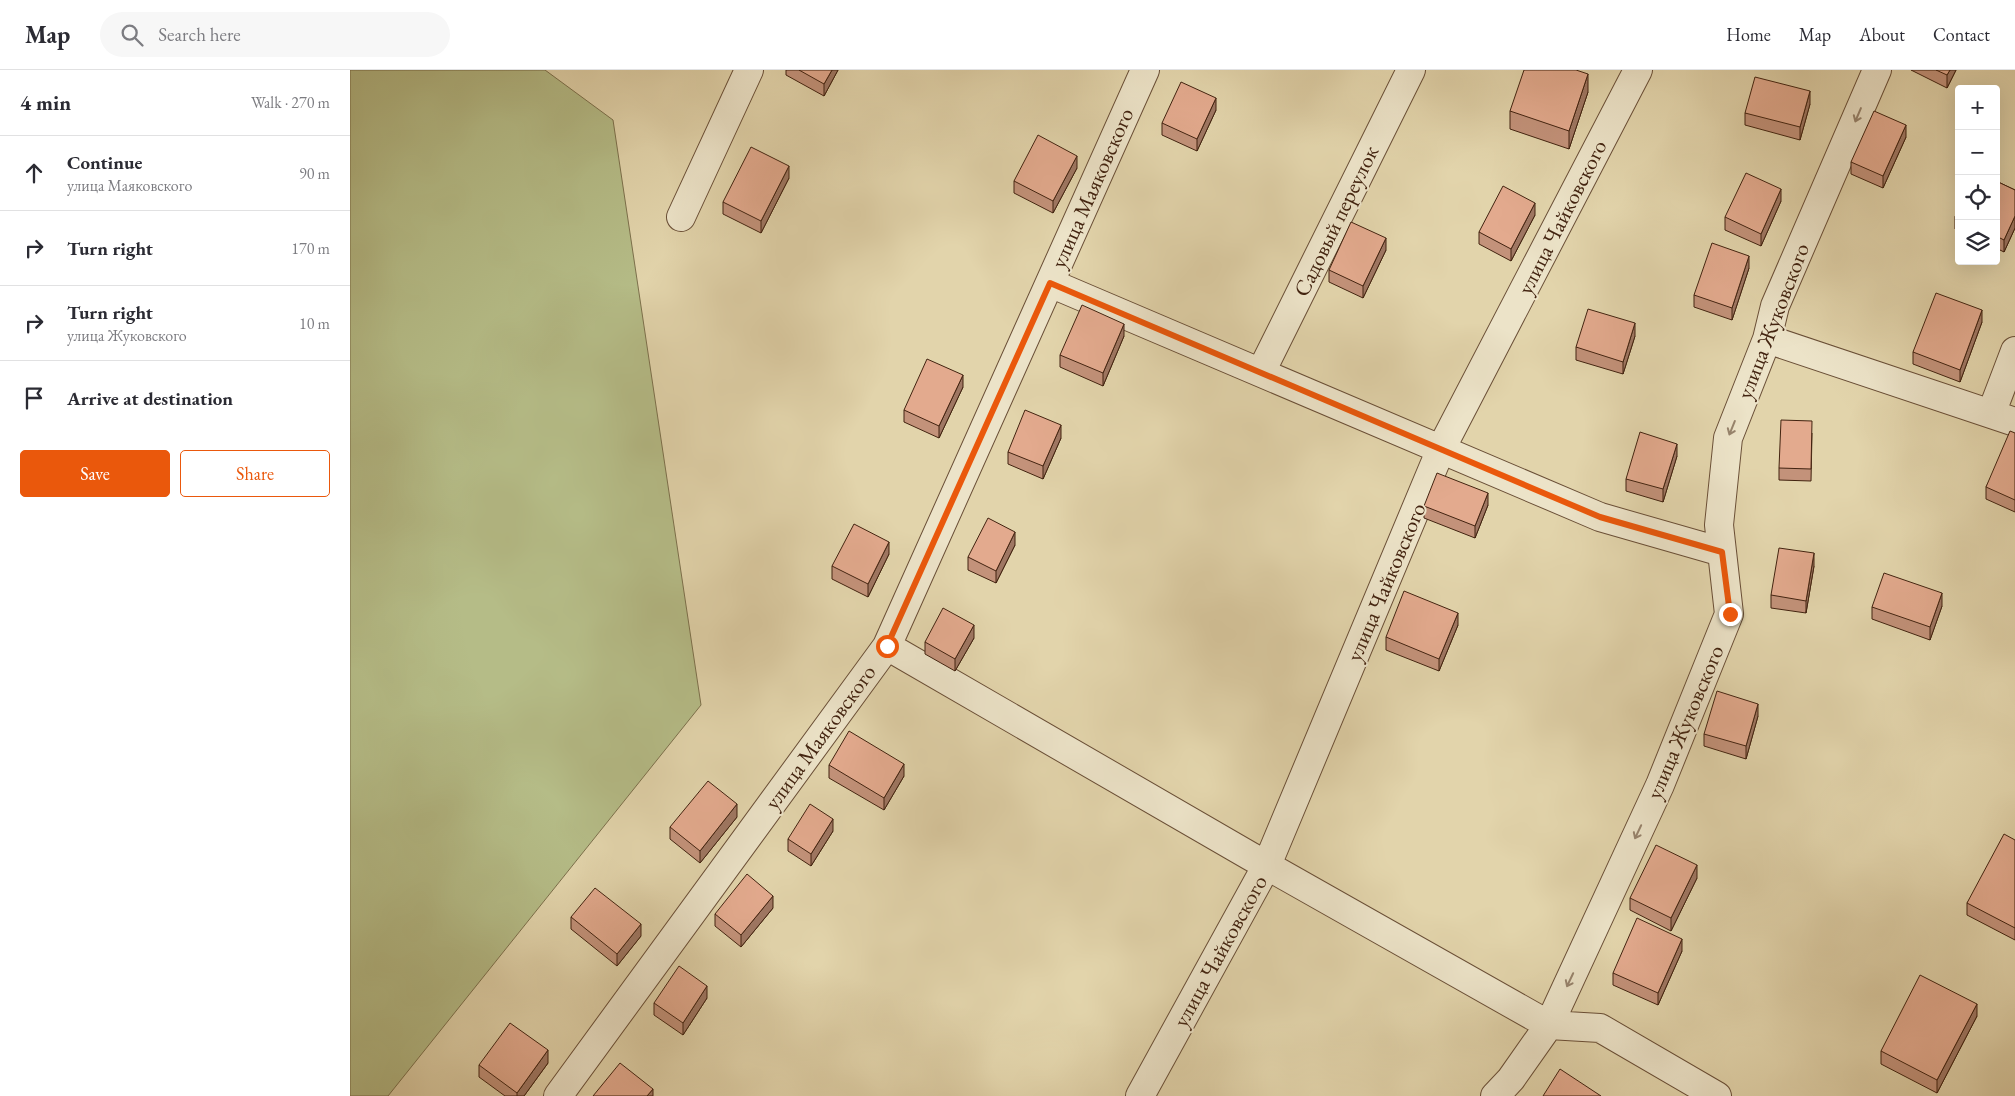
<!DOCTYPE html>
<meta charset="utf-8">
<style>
:root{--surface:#fff;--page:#f7f7f7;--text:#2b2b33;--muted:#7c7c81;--line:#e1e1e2;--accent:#ea580c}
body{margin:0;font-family:"EB Garamond",serif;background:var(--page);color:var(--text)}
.controls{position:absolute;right:15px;top:15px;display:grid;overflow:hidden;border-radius:5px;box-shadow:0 5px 20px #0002}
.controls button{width:45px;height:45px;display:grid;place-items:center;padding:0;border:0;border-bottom:1px solid var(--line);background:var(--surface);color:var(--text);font:25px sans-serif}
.stop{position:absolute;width:15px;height:15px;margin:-11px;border:4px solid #ea580c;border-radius:50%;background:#fff}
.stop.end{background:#ea580c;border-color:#fff;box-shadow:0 1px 5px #0008}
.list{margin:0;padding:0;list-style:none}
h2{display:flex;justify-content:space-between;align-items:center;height:65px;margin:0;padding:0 20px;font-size:21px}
h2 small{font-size:16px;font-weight:400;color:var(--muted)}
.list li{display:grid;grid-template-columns:32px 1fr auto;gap:15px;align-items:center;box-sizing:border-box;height:75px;padding:0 20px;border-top:1px solid var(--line)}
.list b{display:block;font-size:19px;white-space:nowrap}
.list p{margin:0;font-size:16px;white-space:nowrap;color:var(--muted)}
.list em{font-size:16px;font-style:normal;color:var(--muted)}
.actions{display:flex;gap:10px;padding:15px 20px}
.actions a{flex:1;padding:11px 0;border:1px solid var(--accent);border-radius:5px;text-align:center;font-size:18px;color:var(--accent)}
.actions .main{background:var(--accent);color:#fff}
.icon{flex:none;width:28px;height:28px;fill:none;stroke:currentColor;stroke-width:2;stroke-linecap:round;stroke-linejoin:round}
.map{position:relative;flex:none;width:1665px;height:1026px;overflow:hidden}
header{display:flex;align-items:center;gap:30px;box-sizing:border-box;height:70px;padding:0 25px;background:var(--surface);border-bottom:1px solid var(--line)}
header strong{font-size:24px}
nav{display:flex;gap:28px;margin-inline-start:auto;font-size:18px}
.search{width:350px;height:45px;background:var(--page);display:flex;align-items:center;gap:12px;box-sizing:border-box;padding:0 18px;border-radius:28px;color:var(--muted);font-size:19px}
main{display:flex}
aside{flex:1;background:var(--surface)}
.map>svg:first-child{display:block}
</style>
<header>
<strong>Map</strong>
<div class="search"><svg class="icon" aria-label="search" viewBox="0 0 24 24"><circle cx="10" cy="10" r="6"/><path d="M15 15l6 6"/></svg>Search here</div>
<nav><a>Home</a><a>Map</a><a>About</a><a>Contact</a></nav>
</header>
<main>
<aside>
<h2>4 min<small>Walk · 270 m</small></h2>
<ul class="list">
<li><svg class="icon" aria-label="ahead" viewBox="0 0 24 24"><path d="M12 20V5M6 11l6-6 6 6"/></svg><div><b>Continue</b><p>улица Маяковского</p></div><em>90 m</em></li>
<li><svg class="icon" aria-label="right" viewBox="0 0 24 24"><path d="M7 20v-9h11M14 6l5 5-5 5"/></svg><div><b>Turn right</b></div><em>170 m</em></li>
<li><svg class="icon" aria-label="right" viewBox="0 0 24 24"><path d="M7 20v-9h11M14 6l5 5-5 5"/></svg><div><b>Turn right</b><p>улица Жуковского</p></div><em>10 m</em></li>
<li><svg class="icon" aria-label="arrive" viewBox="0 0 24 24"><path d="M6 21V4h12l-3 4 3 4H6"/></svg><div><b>Arrive at destination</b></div></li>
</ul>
<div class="actions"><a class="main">Save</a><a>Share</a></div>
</aside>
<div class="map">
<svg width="1665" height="1026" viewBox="0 0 1665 1026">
<rect width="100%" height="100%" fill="#e2d4ab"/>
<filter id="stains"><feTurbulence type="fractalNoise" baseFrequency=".004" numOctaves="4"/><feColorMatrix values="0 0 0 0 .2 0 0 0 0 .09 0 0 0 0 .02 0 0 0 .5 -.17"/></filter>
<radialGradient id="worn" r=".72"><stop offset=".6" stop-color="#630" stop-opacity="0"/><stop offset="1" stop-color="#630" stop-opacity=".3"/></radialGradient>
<!-- green -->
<path fill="#b5bc87" stroke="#7c704c" d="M 0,0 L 195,0 L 263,50 L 351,635 L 38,1026 L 0,1026 Z"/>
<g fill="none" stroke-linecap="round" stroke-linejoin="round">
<defs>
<path id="minor" d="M 331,147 L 399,0
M 700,213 L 1250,447 L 1372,482
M 1417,269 L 1665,352
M 911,302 L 1061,0
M 1641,344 L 1665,281
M 537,576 L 900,786 L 1199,955 L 1250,958 L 1367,1026
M 208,1026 L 537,576 L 795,0
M 790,1026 L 917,795 L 1091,379 L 1288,0
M 1145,1026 L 1161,1009 L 1199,955 L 1310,715 L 1379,544 L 1369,455 L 1378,368 L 1417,269 L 1425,236 L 1527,0"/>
</defs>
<!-- minor casing -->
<use href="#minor" stroke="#6a4f37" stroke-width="30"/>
<!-- minor -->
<use href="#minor" stroke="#ece3c8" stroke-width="28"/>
</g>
<!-- wall -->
<path fill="#c3927a" stroke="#422310" d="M 436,0 L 488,0 L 474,26 L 436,5 Z
M 1561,0 L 1606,0 L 1597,18 Z
M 1238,22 L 1219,79 L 1160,59 L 1160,41 Z
M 1460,34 L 1450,70 L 1395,55 L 1395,43 Z
M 866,40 L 847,81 L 812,65 L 812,53 Z
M 1556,67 L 1533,118 L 1501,104 L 1501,92 Z
M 727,98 L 703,143 L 664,123 L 664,111 Z
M 439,108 L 411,163 L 373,144 L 373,132 Z
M 1646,111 L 1665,120 L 1665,158 L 1654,182 L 1646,178 Z
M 1431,131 L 1411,176 L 1375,160 L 1375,147 Z
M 1609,139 L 1609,161 L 1605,159 L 1605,147 Z
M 1185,145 L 1161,191 L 1129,174 L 1129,162 Z
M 1036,180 L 1013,228 L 979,212 L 979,200 Z
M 1399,198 L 1382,250 L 1344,237 L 1344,225 Z
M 1632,252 L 1610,312 L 1563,294 L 1563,282 Z
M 774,266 L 753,316 L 710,297 L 710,285 Z
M 1285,266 L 1273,304 L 1226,290 L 1226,277 Z
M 613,317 L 589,368 L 554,352 L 554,340 Z
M 1462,363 L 1461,411 L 1429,410 L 1429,398 Z
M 1665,363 L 1665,442 L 1636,429 L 1636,417 Z
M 711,368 L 693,409 L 658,394 L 658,382 Z
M 1327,386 L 1313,432 L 1276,421 L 1276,409 Z
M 1138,435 L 1125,468 L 1074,448 L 1074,436 Z
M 665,475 L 646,513 L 618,500 L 618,487 Z
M 539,484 L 518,527 L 482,509 L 482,496 Z
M 1464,496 L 1456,543 L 1421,538 L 1421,525 Z
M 1592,536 L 1580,570 L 1522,549 L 1522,537 Z
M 1108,555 L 1089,601 L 1036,580 L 1036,567 Z
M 624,568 L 605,601 L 575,584 L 575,572 Z
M 1408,646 L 1396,689 L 1354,676 L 1354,664 Z
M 479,695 L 554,706 L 534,740 L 479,708 Z
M 387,747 L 350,793 L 320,769 L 320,757 Z
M 483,761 L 461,796 L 438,781 L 438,769 Z
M 1665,770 L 1665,870 L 1617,845 L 1617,833 Z
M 1347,808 L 1321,861 L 1280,840 L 1280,828 Z
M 423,838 L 391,877 L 365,856 L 365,844 Z
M 221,847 L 291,866 L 267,896 L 221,859 Z
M 1332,881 L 1308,935 L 1263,915 L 1263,903 Z
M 357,928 L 333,965 L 304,945 L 304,933 Z
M 1627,946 L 1587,1023 L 1531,994 L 1531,981 Z
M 198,993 L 174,1026 L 155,1026 L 129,1007 L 129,995 Z"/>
<!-- shaded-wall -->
<path fill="#9f7763" stroke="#422310" d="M 482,0 L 488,0 L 474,26 L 474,14 Z
M 1600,0 L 1606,0 L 1597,18 L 1597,5 Z
M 1238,4 L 1238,22 L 1219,79 L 1219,61 Z
M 1460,21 L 1460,34 L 1450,70 L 1450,57 Z
M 866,28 L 866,40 L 847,81 L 847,69 Z
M 1556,55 L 1556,67 L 1533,118 L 1533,106 Z
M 727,86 L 727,98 L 703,143 L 703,131 Z
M 439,96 L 439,108 L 411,163 L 411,151 Z
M 1431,119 L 1431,131 L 1411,176 L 1411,164 Z
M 1185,133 L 1185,145 L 1161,191 L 1161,179 Z
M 1665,146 L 1665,158 L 1654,182 L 1654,170 Z
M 1036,168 L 1036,180 L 1013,228 L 1013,216 Z
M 1399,186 L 1399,198 L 1382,250 L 1382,238 Z
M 1632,240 L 1632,252 L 1610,312 L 1610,300 Z
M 1285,253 L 1285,266 L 1273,304 L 1273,292 Z
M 774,254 L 774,266 L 753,316 L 753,303 Z
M 613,305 L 613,317 L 589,368 L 589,356 Z
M 711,355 L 711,368 L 693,409 L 693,396 Z
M 1327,374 L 1327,386 L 1313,432 L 1313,419 Z
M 1138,423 L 1138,435 L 1125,468 L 1125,456 Z
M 665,462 L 665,475 L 646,513 L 646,501 Z
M 539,472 L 539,484 L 518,527 L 518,514 Z
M 1464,483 L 1464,496 L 1456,543 L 1456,531 Z
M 1592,523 L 1592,536 L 1580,570 L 1580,557 Z
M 1108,543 L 1108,555 L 1089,601 L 1089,589 Z
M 624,555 L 624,568 L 605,601 L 605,589 Z
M 1408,634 L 1408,646 L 1396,689 L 1396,676 Z
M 554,694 L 554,706 L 534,740 L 534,728 Z
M 387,734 L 387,747 L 350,793 L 350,781 Z
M 483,749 L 483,761 L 461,796 L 461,784 Z
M 1347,795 L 1347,808 L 1321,861 L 1321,848 Z
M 423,826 L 423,838 L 391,877 L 391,865 Z
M 291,854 L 291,866 L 267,896 L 267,884 Z
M 1332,869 L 1332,881 L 1308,935 L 1308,923 Z
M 357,916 L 357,928 L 333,965 L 333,953 Z
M 1627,934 L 1627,946 L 1587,1023 L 1587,1010 Z
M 198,980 L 198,993 L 174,1026 L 167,1026 L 167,1023 Z
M 303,1019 L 303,1026 L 297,1026 Z"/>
<!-- building -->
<path fill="#e3aa8e" stroke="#422310" d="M 449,0 L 482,0 L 474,14 Z
M 1174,0 L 1226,0 L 1238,4 L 1219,61 L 1160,41 Z
M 1586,0 L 1600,0 L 1597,5 Z
M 1405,7 L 1460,21 L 1450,57 L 1395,43 Z
M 831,12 L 866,28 L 847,69 L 812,53 Z
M 1524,41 L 1556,55 L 1533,106 L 1501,92 Z
M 688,65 L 727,86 L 703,131 L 664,111 Z
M 401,77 L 439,96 L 411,151 L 373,132 Z
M 1396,103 L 1431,119 L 1411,164 L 1375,147 Z
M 1646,111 L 1665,120 L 1665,146 L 1654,170 L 1646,166 Z
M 1153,116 L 1185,133 L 1161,179 L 1129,162 Z
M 1609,139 L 1609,149 L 1605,147 Z
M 1001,152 L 1036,168 L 1013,216 L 979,200 Z
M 1362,173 L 1399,186 L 1382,238 L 1344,225 Z
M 1586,223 L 1632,240 L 1610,300 L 1563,282 Z
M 732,235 L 774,254 L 753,303 L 710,285 Z
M 1238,239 L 1285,253 L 1273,292 L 1226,277 Z
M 577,289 L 613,305 L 589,356 L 554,340 Z
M 675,340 L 711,355 L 693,396 L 658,382 Z
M 1431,350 L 1462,351 L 1461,399 L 1429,398 Z
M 1660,361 L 1665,363 L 1665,430 L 1636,417 Z
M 1290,362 L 1327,374 L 1313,419 L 1276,409 Z
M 1087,403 L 1138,423 L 1125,456 L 1074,436 Z
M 638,448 L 665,462 L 646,501 L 618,487 Z
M 504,454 L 539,472 L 518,514 L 482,496 Z
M 1429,478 L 1464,483 L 1456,531 L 1421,525 Z
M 1534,503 L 1592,523 L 1580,557 L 1522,537 Z
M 1054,521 L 1108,543 L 1089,589 L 1036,567 Z
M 593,538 L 624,555 L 605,589 L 575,572 Z
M 1367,621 L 1408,634 L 1396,676 L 1354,664 Z
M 499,661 L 554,694 L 534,728 L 479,695 Z
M 358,711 L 387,734 L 350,781 L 320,757 Z
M 460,734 L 483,749 L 461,784 L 438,769 Z
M 1654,764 L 1665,770 L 1665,858 L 1617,833 Z
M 1306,775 L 1347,795 L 1321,848 L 1280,828 Z
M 397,804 L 423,826 L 391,865 L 365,844 Z
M 245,818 L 291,854 L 267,884 L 221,847 Z
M 1287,848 L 1332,869 L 1308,923 L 1263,903 Z
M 329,896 L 357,916 L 333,953 L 304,933 Z
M 1570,905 L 1627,934 L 1587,1010 L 1531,981 Z
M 160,953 L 198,980 L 167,1023 L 129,995 Z
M 270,993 L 303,1019 L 297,1026 L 243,1026 Z
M 1210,999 L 1251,1026 L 1193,1026 Z"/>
<!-- one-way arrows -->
<defs><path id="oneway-shaft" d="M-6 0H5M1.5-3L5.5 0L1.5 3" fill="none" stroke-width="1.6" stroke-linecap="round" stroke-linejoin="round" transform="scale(1.25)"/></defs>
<g stroke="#97836c">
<use href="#oneway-shaft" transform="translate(1508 45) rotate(113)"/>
<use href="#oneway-shaft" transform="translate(1382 358) rotate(112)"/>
<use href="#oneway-shaft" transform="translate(1288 762) rotate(115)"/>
<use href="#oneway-shaft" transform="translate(1220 910) rotate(115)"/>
</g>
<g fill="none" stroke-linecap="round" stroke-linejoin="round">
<!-- route -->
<path stroke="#ea580c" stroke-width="6" d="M 537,576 L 700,213 L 1250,447 L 1372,482 L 1380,544"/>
</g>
<g text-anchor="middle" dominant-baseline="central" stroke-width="4" stroke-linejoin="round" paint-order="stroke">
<!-- street labels -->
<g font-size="22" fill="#422310" stroke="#ece3c8">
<text transform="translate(742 118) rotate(-66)">улица Маяковского</text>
<text transform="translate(1212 147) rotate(-63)">улица Чайковского</text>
<text transform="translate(986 151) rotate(-64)">Садовый переулок</text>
<text transform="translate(1423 251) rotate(-69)">улица Жуковского</text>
<text transform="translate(1036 512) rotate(-67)">улица Чайковского</text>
<text transform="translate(1335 652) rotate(-67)">улица Жуковского</text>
<text transform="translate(470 667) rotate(-54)">улица Маяковского</text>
<text transform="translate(870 881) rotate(-61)">улица Чайковского</text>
</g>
</g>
<rect width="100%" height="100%" filter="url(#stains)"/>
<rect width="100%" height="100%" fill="url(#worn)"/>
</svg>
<div class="controls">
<button>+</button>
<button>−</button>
<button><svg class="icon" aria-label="locate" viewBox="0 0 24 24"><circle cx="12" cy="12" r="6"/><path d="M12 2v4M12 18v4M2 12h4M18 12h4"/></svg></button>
<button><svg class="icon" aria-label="layers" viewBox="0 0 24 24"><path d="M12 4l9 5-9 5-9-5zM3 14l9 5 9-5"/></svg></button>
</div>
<div class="stop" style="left:537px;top:576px"></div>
<div class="stop end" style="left:1380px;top:544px"></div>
</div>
</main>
